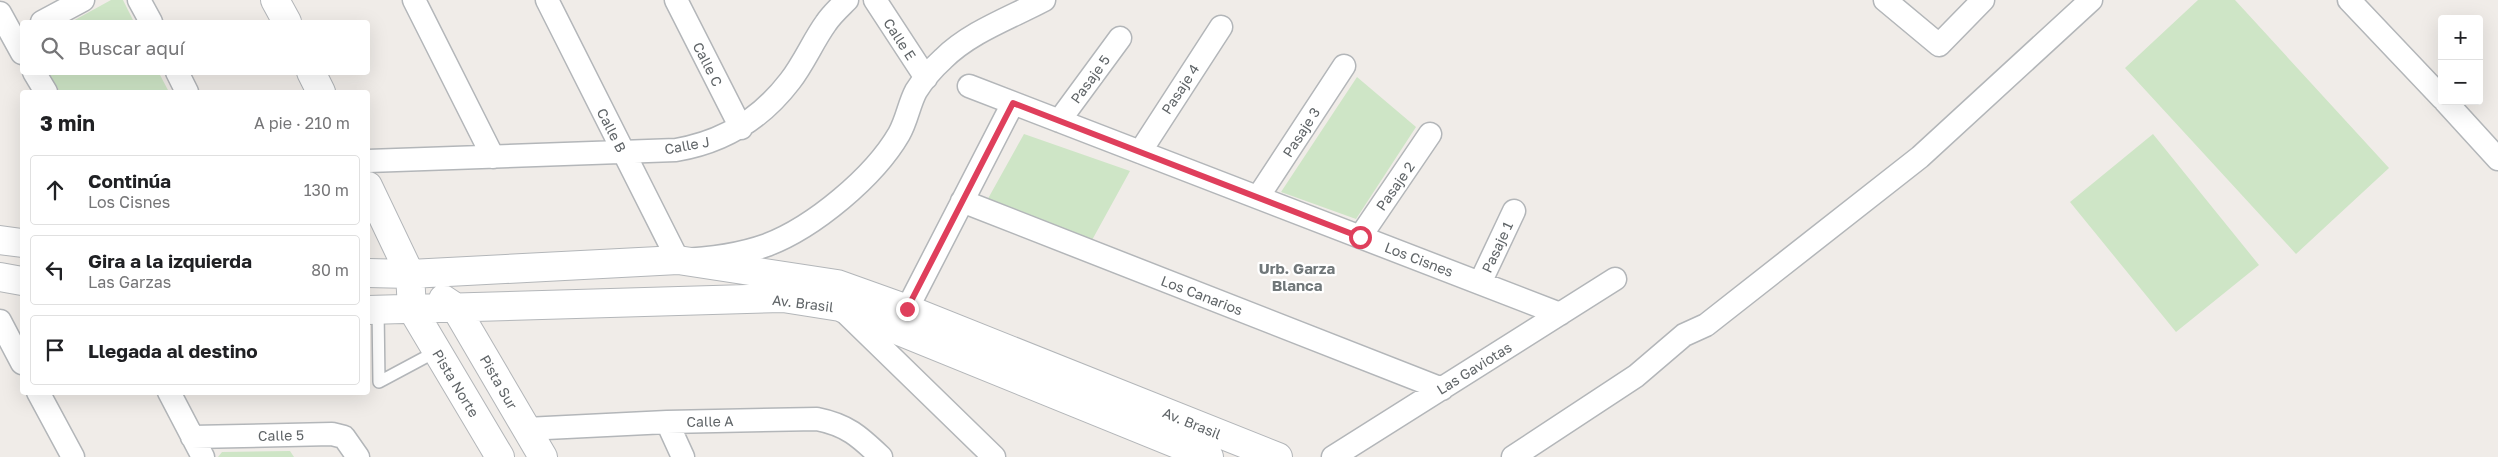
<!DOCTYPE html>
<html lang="es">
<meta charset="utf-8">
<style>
:root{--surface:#fff;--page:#f6f6f6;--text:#202124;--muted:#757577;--line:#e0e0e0}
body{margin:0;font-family:"Golos Text",sans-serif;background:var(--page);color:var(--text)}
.controls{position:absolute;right:15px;top:15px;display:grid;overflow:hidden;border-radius:5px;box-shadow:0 5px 20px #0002}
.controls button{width:45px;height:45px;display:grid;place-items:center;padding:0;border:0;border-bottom:1px solid var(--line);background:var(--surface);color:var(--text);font:25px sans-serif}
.stop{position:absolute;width:15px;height:15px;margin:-11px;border:4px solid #df3f5c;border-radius:50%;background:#fff}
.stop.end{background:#df3f5c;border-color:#fff;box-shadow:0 1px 5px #0008}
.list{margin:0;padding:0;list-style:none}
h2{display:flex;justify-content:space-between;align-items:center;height:65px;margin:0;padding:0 20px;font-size:21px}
h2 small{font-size:16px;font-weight:400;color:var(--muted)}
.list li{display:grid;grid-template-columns:32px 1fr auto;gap:15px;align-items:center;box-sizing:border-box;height:70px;margin:0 10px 10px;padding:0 10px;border:1px solid var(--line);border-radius:5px}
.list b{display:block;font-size:19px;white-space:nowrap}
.list p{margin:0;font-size:16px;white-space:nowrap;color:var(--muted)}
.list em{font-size:16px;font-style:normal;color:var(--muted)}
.icon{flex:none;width:28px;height:28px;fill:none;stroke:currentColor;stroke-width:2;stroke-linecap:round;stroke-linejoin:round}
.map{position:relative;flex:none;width:2498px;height:457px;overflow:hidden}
.search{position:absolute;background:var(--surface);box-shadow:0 5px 20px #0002;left:20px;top:20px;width:350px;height:55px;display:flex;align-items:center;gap:12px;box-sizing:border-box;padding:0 18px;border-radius:5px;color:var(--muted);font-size:19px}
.panel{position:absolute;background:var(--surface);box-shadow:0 5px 20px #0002;left:20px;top:90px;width:350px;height:305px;border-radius:5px}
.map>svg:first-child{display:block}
</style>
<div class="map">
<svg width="2498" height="457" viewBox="0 0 2498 457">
<rect width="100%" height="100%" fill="#f0ece8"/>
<!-- green -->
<path fill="#cee5c6" d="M 111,0 L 123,0 L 134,22 L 71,22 Z
M 2198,0 L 2235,0 L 2389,168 L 2296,254 L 2125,68 Z
M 49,73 L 159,73 L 169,92 L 60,92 Z
M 1357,77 L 1416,127 L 1356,219 L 1281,192 Z
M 1024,134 L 1130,171 L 1091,242 L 985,204 Z
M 2153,134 L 2259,265 L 2176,332 L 2070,202 Z
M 290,451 L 294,457 L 218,457 L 222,452 Z"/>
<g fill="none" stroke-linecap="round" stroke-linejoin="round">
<defs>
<path id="service" d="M 378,309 L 379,382 L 437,351"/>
<path id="minor" d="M 139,0 L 151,22
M 414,0 L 493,157
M 547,0 L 678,260 C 707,259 739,255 767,245 C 814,227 874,177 899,134 C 907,120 909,104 916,91 C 923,80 933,68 943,59 C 970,32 1010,18 1044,0
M 676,0 L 741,128
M 875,0 L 926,78
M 1885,0 L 1939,45 L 1983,0
M 2349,0 L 2442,98
M 0,13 L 22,53
M 42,22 L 83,0
M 34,72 L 46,92
M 177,72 L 187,92
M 969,86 L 1560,314
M 2445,101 L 2498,159
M 1059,121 L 1120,38
M 1140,152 L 1221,27
M 368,161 L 676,150 C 724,142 761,119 790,81 C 804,63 813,41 826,23 C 832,14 840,7 847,0
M 1258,197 L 1344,66
M 962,201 L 1442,389
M 1360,237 L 1430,134
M 1480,283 L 1514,211
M 907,309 L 1013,103
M 844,311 L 994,457
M 0,321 L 22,363
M 38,392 L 73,457
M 169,392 L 203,457
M 667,422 L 683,457
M 526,429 L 667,422 L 817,419 C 847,425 859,436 881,457
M 192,437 L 332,434 L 344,437 L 358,457
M 1333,457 L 1615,279
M 1513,457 L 1636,376 L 1684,335 L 1706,325 L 1920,157 L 2091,0"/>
<path id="tertiary" d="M 275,0 L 287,22
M 311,72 L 321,92
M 368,186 L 410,274 L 412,309 L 500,457
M 0,240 L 22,243
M 368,273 L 410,274 L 678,260 L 837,284 L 907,309 L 1278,457
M 0,277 L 22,281
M 443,299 L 455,307 L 543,457
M 368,310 L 783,298 L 840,307 L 1209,457"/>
</defs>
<!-- service casing -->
<use href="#service" stroke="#b3b6b9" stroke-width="14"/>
<!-- minor casing -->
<use href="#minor" stroke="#b3b6b9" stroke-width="25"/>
<!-- tertiary casing -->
<use href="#tertiary" stroke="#b3b6b9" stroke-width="30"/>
<!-- service -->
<use href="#service" stroke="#fff" stroke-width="11"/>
<!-- minor -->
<use href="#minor" stroke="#fff" stroke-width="22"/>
<!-- tertiary -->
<use href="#tertiary" stroke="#fff" stroke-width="28"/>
</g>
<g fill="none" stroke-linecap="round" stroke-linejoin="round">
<!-- route -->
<path stroke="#df3f5c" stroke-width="6" d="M 907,309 L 1013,103 L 1360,237"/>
</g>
<g text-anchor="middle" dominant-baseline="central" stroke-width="4.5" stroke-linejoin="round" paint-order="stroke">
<!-- street labels -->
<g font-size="14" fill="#5f6467" stroke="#fff">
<text transform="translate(900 39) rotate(57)">Calle E</text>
<text transform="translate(708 64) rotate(63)">Calle C</text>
<text transform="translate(1090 79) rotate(-54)">Pasaje 5</text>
<text transform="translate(1180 89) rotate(-57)">Pasaje 4</text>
<text transform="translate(612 130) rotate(63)">Calle B</text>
<text transform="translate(1301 132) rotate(-57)">Pasaje 3</text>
<text transform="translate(687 145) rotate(-10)">Calle J</text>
<text transform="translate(1395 186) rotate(-55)">Pasaje 2</text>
<text transform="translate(1497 247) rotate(-65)">Pasaje 1</text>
<text transform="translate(1419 259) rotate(21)">Los Cisnes</text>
<text transform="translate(1202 295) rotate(21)">Los Canarios</text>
<text transform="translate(803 303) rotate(7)">Av. Brasil</text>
<text transform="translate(1474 368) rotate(-32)">Las Gaviotas</text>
<text transform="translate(499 382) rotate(60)">Pista Sur</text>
<text transform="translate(456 383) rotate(59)">Pista Norte</text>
<text transform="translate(710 421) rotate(-1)">Calle A</text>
<text transform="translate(1192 423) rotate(22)">Av. Brasil</text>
<text transform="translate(281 435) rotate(-1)">Calle 5</text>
</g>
<!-- neighbourhood labels -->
<g font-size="15" font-weight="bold" fill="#707779" stroke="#fff">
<text x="1297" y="268">Urb. Garza<tspan x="1297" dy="17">Blanca</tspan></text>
</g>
</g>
</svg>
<div class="controls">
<button>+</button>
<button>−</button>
</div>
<div class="stop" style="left:1360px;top:237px"></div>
<div class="stop end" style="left:907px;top:309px"></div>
<div class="search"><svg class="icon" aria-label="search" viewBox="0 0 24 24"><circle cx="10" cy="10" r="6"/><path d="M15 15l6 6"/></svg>Buscar aquí</div>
<section class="panel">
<h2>3 min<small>A pie · 210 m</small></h2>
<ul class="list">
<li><svg class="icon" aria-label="ahead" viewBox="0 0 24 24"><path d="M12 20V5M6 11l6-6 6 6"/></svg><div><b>Continúa</b><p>Los Cisnes</p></div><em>130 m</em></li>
<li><svg class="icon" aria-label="left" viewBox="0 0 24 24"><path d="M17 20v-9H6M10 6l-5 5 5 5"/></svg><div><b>Gira a la izquierda</b><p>Las Garzas</p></div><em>80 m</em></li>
<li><svg class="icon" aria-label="arrive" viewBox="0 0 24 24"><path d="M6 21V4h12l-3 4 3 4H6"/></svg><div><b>Llegada al destino</b></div></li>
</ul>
</section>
</div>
